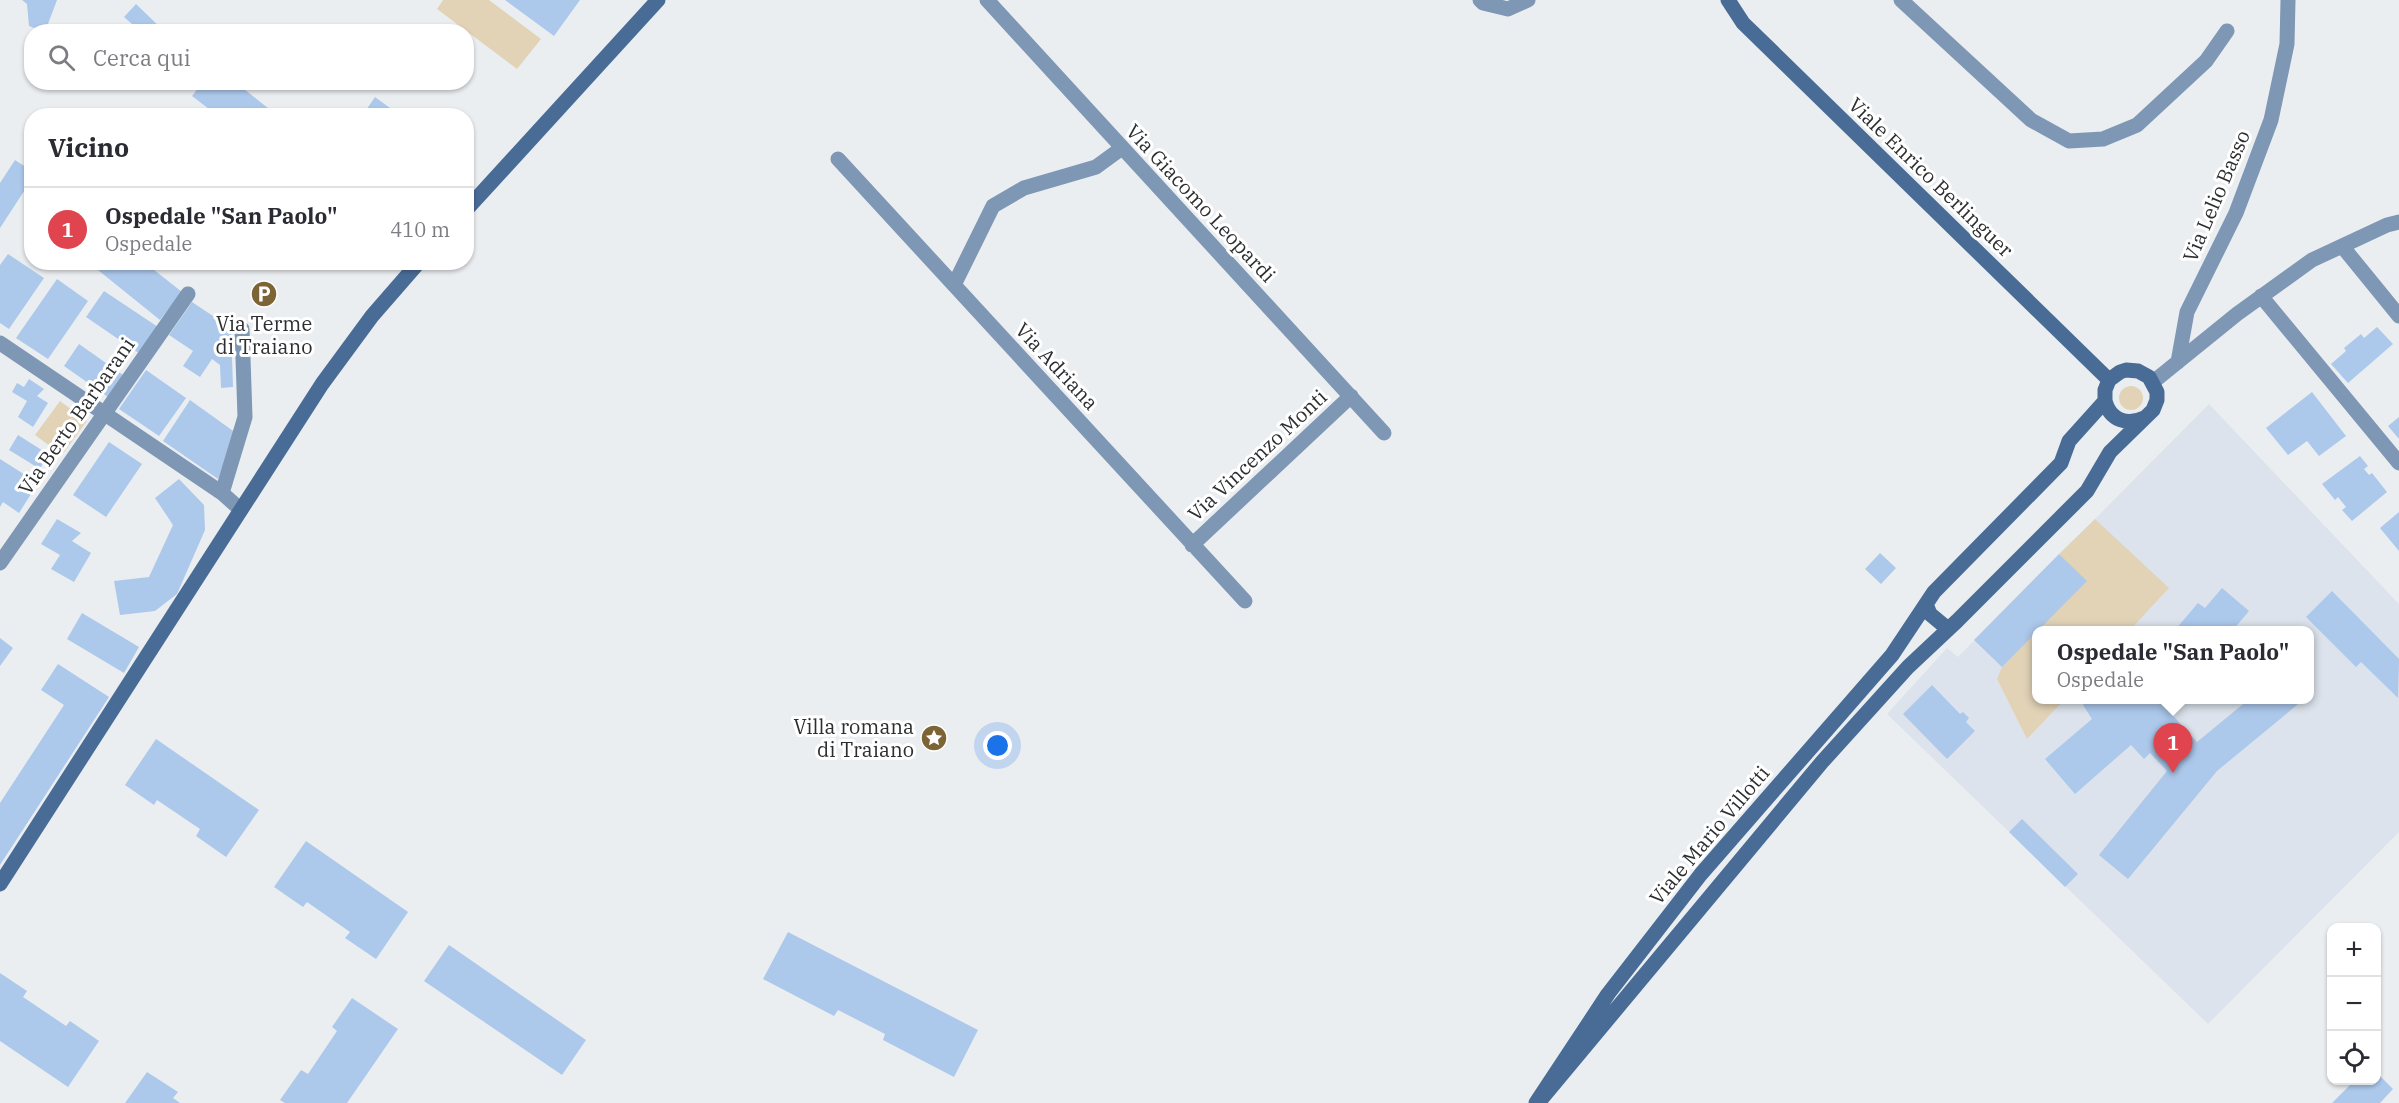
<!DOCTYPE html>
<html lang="it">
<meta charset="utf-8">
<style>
:root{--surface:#fff;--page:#f2f2f3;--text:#2b2b33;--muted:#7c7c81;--line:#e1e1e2;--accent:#d93025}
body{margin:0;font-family:"IBM Plex Serif",serif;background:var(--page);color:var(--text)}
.controls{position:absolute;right:18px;bottom:18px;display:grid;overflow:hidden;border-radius:12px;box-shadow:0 2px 4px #0004}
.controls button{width:54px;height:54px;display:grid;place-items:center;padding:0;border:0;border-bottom:2px solid var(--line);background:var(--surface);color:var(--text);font:30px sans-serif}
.you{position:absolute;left:998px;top:746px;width:21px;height:21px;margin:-15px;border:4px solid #fff;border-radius:50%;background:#1a73e8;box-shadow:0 0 0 9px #1a73e833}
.badge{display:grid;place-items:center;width:39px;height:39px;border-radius:50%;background:var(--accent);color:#fff;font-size:20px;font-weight:700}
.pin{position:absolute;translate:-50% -50px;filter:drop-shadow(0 2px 3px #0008)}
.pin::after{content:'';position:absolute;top:32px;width:21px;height:18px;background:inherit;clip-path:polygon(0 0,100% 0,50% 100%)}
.popup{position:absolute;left:2032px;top:626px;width:282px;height:78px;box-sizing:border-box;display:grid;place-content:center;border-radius:12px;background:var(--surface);filter:drop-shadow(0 2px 4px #0005);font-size:20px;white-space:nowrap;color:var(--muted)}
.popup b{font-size:22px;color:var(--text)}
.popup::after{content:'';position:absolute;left:50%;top:100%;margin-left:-12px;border:12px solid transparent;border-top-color:var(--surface)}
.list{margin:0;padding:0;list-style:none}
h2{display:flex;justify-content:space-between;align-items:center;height:78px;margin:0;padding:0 24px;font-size:26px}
h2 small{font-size:20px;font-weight:400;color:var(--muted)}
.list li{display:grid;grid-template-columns:39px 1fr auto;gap:18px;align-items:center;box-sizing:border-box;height:84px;padding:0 24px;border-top:2px solid var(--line)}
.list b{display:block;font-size:22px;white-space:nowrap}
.list p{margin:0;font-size:20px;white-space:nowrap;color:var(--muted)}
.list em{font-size:20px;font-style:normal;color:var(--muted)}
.icon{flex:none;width:33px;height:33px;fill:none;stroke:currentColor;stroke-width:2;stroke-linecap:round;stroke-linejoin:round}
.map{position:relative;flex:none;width:2399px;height:1103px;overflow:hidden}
.search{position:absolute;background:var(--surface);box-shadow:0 2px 4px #0004;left:24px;top:24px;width:450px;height:66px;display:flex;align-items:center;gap:15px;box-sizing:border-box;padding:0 21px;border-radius:24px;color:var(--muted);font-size:22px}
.panel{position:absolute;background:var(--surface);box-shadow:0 2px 4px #0004;left:24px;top:108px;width:450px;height:162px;border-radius:24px}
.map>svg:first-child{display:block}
</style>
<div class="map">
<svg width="2399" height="1103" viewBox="0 0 2399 1103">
<rect width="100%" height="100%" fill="#ebeef1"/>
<!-- built -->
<path fill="#dce3ec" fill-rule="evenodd" d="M 2209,404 L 2399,604 L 2399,832 L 2208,1024 L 1887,714 L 1947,648 L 1958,657 ZM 2036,630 L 2310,630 L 2310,700 L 2036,700 Z"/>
<!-- green -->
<path fill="#e2d3b7" d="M 443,0 L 489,0 L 541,39 L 517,69 L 437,9 Z
M2119 398a12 12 0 1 1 24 0a12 12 0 1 1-24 0Z
M 60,401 L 87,421 L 62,455 L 35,435 Z
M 2095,519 L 2169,588 L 2130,630 L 2038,630 L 2086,581 L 2059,554 Z
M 2036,632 L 2036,700 L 2064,700 L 2027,739 L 1997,679 L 2002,667 Z"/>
<!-- building -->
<path fill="#acc8eb" d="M 22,0 L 57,0 L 45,32 L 29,26 L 27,4 Z
M 505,0 L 580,0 L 554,36 Z
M 136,4 L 165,32 L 141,32 L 124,17 Z
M 203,82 L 235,82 L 278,116 L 204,116 L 209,109 L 192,96 Z
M 375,97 L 401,116 L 362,116 Z
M 15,160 L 32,171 L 32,179 L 0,228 L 0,183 Z
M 8,254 L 44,278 L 9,329 L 0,323 L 0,265 Z
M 88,262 L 144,262 L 182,292 L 160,320 Z
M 57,279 L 88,301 L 48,359 L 16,338 Z
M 104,291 L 158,327 L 140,354 L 86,317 Z
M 192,302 L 231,328 L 233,387 L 221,388 L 220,365 L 212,359 L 200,377 L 183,366 L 193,351 L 169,335 Z
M 2377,327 L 2393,344 L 2348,383 L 2331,364 L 2346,351 L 2344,348 L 2361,334 L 2364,338 Z
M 79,344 L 123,375 L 108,397 L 64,366 Z
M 146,370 L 186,398 L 159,436 L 119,409 Z
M 29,379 L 44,389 L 37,396 L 48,403 L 33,427 L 18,417 L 27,401 L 12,392 L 17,383 L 24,387 Z
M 2312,392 L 2346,436 L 2319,456 L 2307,441 L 2288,455 L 2266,428 Z
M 190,400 L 236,433 L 218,479 L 163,441 Z
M 2399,417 L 2399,439 L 2388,426 Z
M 18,435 L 48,454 L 40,469 L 9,450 Z
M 109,442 L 142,464 L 106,517 L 73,495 Z
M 2360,456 L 2368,466 L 2364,469 L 2369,475 L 2372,473 L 2387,492 L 2352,521 L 2342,510 L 2346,507 L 2338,497 L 2335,500 L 2322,484 Z
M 0,459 L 38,483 L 19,513 L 3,502 L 0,507 Z
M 179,479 L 204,505 L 205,530 L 177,594 L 155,611 L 120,615 L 114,581 L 149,577 L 173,525 L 155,498 Z
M 2399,512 L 2399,551 L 2380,528 Z
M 57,519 L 81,533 L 72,541 L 91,553 L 74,582 L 51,569 L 60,555 L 41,544 Z
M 1880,553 L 1896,568 L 1881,584 L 1865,569 Z
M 2059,554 L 2087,581 L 2002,667 L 1974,640 Z
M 2222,588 L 2249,611 L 2233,630 L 2175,630 L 2198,603 L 2205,608 Z
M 2332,591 L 2399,659 L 2398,698 L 2361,662 L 2356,667 L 2306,617 Z
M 82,613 L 139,647 L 124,673 L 67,639 Z
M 0,638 L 13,648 L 0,666 Z
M 58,664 L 109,697 L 0,865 L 0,803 L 64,705 L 41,690 Z
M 1932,685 L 1960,714 L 1963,712 L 1969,718 L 1966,722 L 1975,731 L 1947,759 L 1903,714 Z
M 2089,700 L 2175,700 L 2167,709 L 2197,742 L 2248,700 L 2303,700 L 2217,771 L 2128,879 L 2099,855 L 2167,771 L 2150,753 L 2144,759 L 2131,745 L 2075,794 L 2045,759 L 2092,719 L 2083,705 Z
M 156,739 L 259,810 L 226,857 L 196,836 L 200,829 L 157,800 L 154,805 L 125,785 Z
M 2022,819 L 2078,874 L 2065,887 L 2009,832 Z
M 306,841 L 408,912 L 376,959 L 345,938 L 350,932 L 307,902 L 303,907 L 274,887 Z
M 788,932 L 978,1030 L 954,1077 L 883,1040 L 885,1034 L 838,1010 L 834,1016 L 763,979 Z
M 449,945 L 586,1040 L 562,1075 L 424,981 Z
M 0,973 L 27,991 L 23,997 L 66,1026 L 70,1021 L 99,1041 L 68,1087 L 0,1041 Z
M 352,998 L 398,1029 L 347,1103 L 285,1103 L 280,1100 L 301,1070 L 308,1074 L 337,1031 L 332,1027 Z
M 147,1072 L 178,1092 L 173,1098 L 180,1103 L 125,1103 Z
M 2376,1072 L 2393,1089 L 2380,1103 L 2332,1103 L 2355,1080 L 2376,1080 Z"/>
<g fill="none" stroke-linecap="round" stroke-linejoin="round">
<!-- street -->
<path stroke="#7e97b5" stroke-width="15" d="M 987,0 L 1384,433
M 1480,0 L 1483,3 L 1508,9 L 1528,0
M 1901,0 L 2031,120 L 2069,141 L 2103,139 L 2137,125 L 2206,61 L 2227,31
M 838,159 L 1245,601
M 2342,246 L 2399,316
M 954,285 L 993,206 L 1024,188 L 1096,167 L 1122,148
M 2261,296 L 2399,463
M 0,343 L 222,493 L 240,509
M 2178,362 L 2187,312 L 2236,213 L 2271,120 L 2287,44 L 2288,0
M 2153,382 L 2237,314 L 2312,260 L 2387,225 L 2399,222
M 222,493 L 245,417 L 242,329
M 1192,545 L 1351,396
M 0,563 L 188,294"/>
<!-- secondary -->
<path stroke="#496c97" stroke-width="15" d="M 1728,0 L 1743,23 L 2109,380
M 466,210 L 658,0
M 2105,401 C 2110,420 2127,426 2144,418
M 1926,604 L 1930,614 L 1948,629
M 0,884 L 322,384 L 372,316 L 419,262
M 1536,1103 L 1608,994 L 1701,874 L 1892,655 L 1934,592 L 2061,463 L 2069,441 L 2105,401 L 2105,390 L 2109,380 L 2120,372 L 2126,370 L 2138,371 L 2149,377 L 2157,392 L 2157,400 L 2153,410 L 2110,452 L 2087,491 L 1957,621 L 1908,667 L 1822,762 L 1538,1103"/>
</g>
<!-- icons -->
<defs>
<symbol id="parking-disc" viewBox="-11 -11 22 22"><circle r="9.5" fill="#7d6435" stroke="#fff"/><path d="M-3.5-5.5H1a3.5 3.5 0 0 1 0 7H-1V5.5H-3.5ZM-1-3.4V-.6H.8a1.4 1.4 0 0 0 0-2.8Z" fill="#fff"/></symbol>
<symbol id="sight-disc" viewBox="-11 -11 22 22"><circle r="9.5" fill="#7d6435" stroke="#fff"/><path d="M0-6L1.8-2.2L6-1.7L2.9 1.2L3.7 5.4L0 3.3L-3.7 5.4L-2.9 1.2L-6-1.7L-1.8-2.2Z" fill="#fff"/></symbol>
</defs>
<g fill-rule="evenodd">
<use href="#parking-disc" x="249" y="279" width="30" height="30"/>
<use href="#sight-disc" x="919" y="723" width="30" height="30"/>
</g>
<g text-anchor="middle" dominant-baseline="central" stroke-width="6" stroke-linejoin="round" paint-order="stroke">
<!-- street labels -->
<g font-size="20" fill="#2d2e2f" stroke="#fff">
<text transform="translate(1931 177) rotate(44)">Viale Enrico Berlinguer</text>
<text transform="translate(2216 196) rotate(-67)">Via Lelio Basso</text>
<text transform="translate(1201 203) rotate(47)">Via Giacomo Leopardi</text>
<text transform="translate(1057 366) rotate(47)">Via Adriana</text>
<text transform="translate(76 416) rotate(-55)">Via Berto Barbarani</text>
<text transform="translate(1257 455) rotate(-43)">Via Vincenzo Monti</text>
<text transform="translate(1709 835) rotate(-50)">Viale Mario Villotti</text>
</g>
<!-- poi labels -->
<g font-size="20" fill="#2d2e2f" stroke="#fff">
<text x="264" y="323">Via Terme<tspan x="264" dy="23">di Traiano</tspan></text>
<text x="914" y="726" text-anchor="end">Villa romana<tspan x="914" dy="23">di Traiano</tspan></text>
</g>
</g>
</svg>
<div class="controls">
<button>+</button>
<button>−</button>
<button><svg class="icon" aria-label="locate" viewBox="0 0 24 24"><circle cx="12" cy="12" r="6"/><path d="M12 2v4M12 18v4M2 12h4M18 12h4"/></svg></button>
</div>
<div class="you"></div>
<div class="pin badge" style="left:2173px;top:773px;background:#e0444e">1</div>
<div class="popup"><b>Ospedale &quot;San Paolo&quot;</b>Ospedale</div>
<div class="search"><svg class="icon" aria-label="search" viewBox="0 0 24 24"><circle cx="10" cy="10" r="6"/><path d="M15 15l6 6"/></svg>Cerca qui</div>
<section class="panel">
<h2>Vicino<small></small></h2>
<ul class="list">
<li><span class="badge" style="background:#e0444e">1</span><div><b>Ospedale &quot;San Paolo&quot;</b><p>Ospedale</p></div><em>410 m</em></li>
</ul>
</section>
</div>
